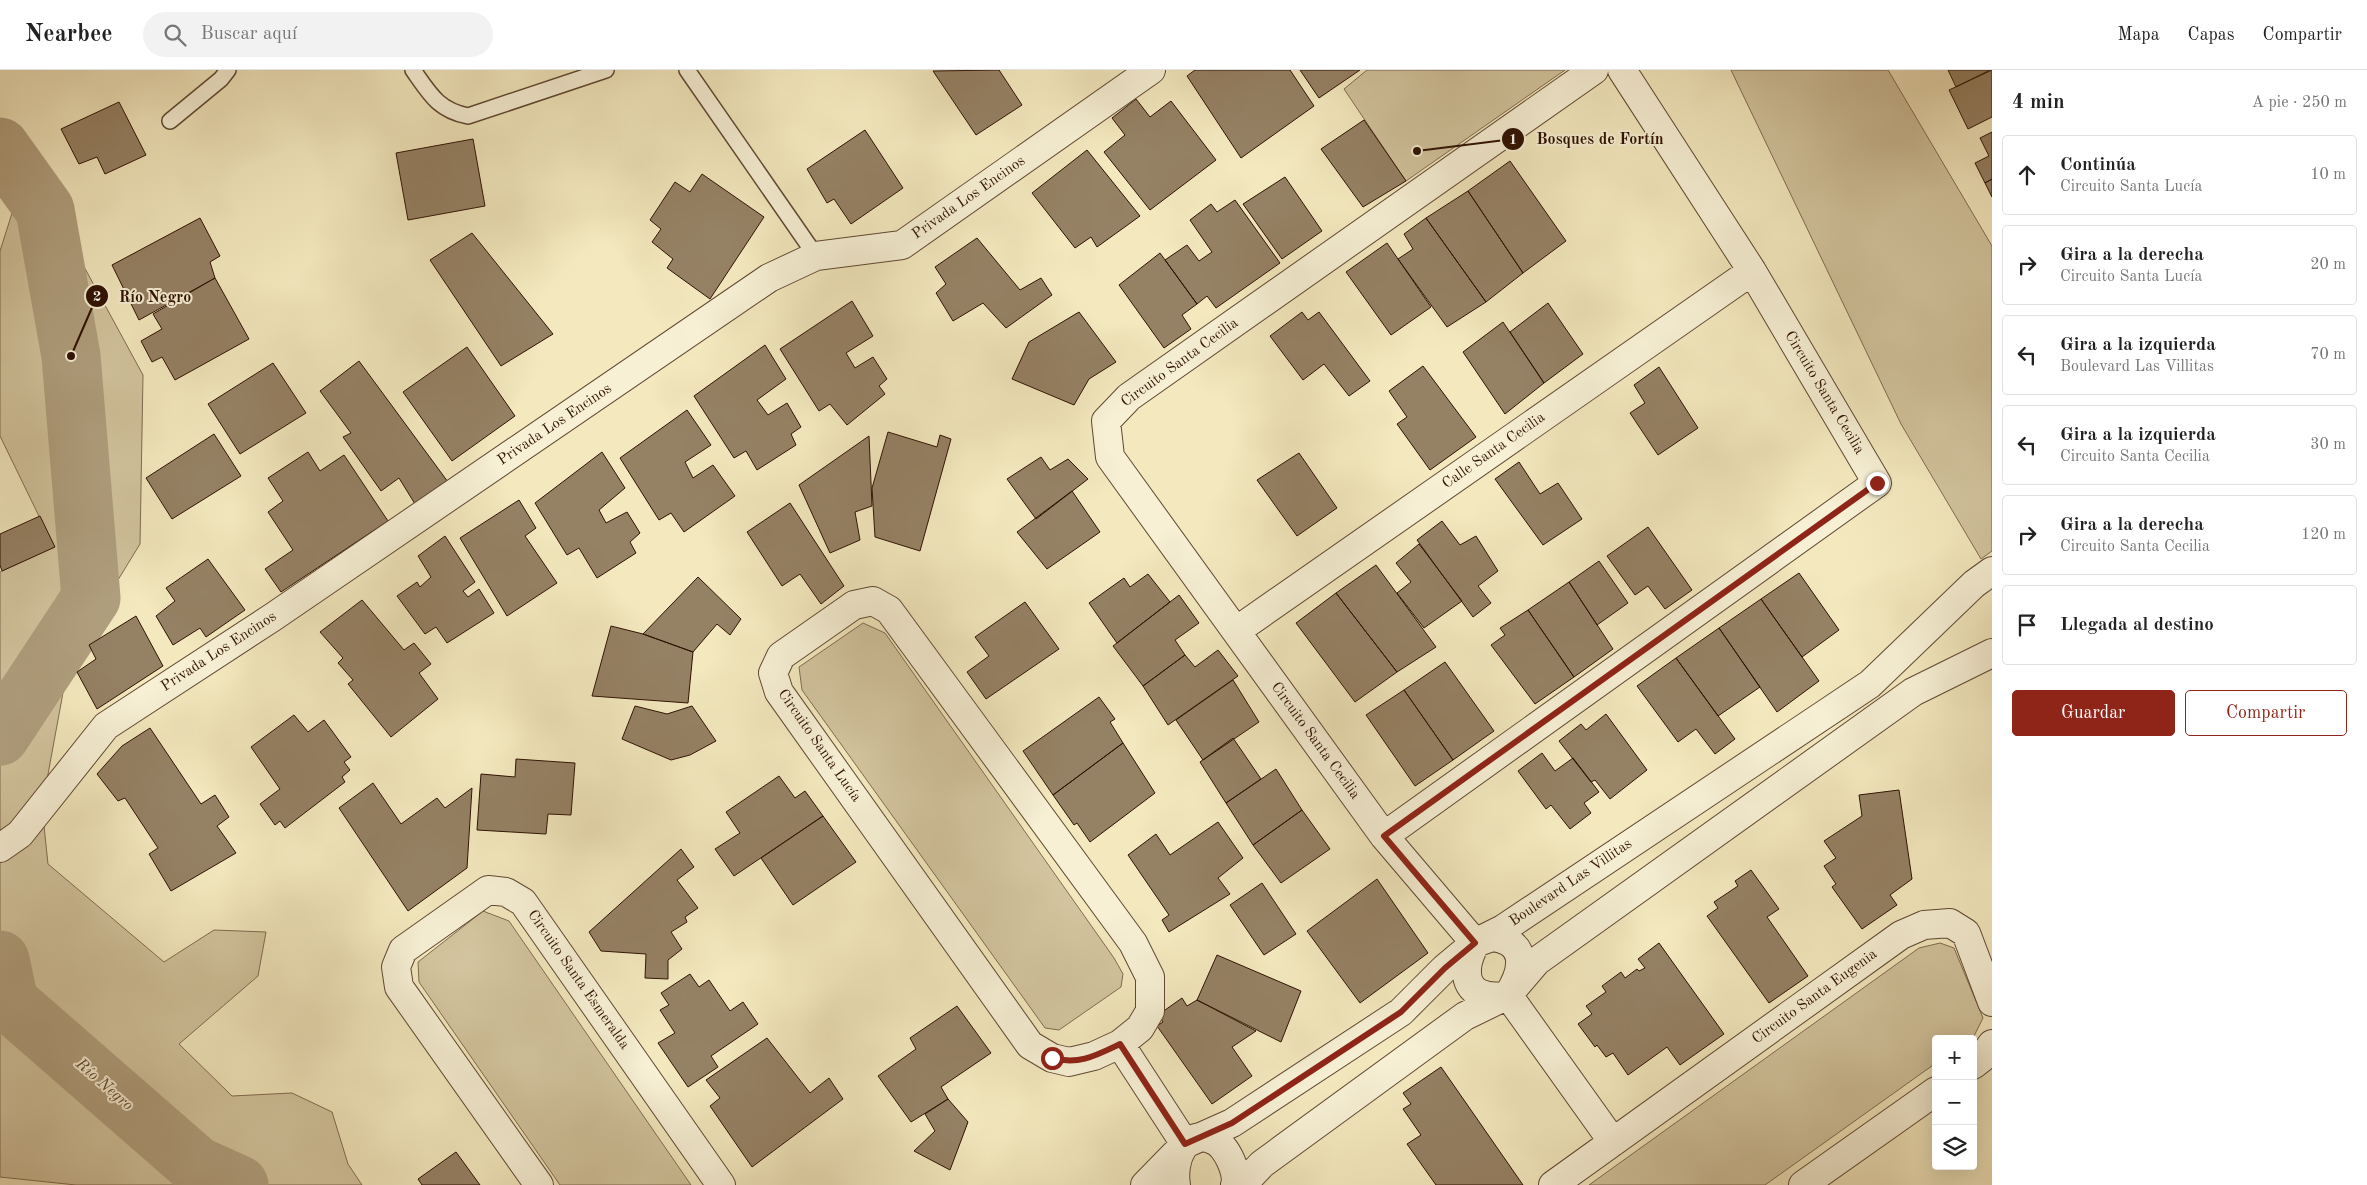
<!DOCTYPE html>
<html lang="es">
<meta charset="utf-8">
<style>
:root{--surface:#fff;--page:#f2f2f2;--text:#222;--muted:#767676;--line:#e0e0e0;--accent:#8f2418}
body{margin:0;font-family:"Old Standard TT",serif;background:var(--page);color:var(--text)}
.controls{position:absolute;right:15px;bottom:15px;display:grid;overflow:hidden;border-radius:5px;box-shadow:0 5px 20px #0002}
.controls button{width:45px;height:45px;display:grid;place-items:center;padding:0;border:0;border-bottom:1px solid var(--line);background:var(--surface);color:var(--text);font:25px sans-serif}
.stop{position:absolute;width:15px;height:15px;margin:-11px;border:4px solid #8f2418;border-radius:50%;background:#fff}
.stop.end{background:#8f2418;border-color:#fff;box-shadow:0 1px 5px #0008}
.list{margin:0;padding:0;list-style:none}
h2{display:flex;justify-content:space-between;align-items:center;height:65px;margin:0;padding:0 20px;font-size:21px}
h2 small{font-size:16px;font-weight:400;color:var(--muted)}
.list li{display:grid;grid-template-columns:32px 1fr auto;gap:15px;align-items:center;box-sizing:border-box;height:80px;margin:0 10px 10px;padding:0 10px;border:1px solid var(--line);border-radius:5px}
.list b{display:block;font-size:19px;white-space:nowrap}
.list p{margin:0;font-size:16px;white-space:nowrap;color:var(--muted)}
.list em{font-size:16px;font-style:normal;color:var(--muted)}
.actions{display:flex;gap:10px;padding:15px 20px}
.actions a{flex:1;padding:11px 0;border:1px solid var(--accent);border-radius:5px;text-align:center;font-size:18px;color:var(--accent)}
.actions .main{background:var(--accent);color:#fff}
.icon{flex:none;width:28px;height:28px;fill:none;stroke:currentColor;stroke-width:2;stroke-linecap:round;stroke-linejoin:round}
.map{position:relative;flex:none;width:1992px;height:1115px;overflow:hidden}
header{display:flex;align-items:center;gap:30px;box-sizing:border-box;height:70px;padding:0 25px;background:var(--surface);border-bottom:1px solid var(--line)}
header strong{font-size:24px}
nav{display:flex;gap:28px;margin-inline-start:auto;font-size:18px}
.search{width:350px;height:45px;background:var(--page);display:flex;align-items:center;gap:12px;box-sizing:border-box;padding:0 18px;border-radius:28px;color:var(--muted);font-size:19px}
main{display:flex}
aside{flex:1;background:var(--surface)}
.map>svg:first-child{display:block}
</style>
<header>
<strong>Nearbee</strong>
<div class="search"><svg class="icon" aria-label="search" viewBox="0 0 24 24"><circle cx="10" cy="10" r="6"/><path d="M15 15l6 6"/></svg>Buscar aquí</div>
<nav><a>Mapa</a><a>Capas</a><a>Compartir</a></nav>
</header>
<main>
<div class="map">
<svg width="1992" height="1115" viewBox="0 0 1992 1115">
<rect width="100%" height="100%" fill="#f3e8be"/>
<filter id="stains"><feTurbulence type="fractalNoise" baseFrequency=".004" numOctaves="4"/><feColorMatrix values="0 0 0 0 .2 0 0 0 0 .09 0 0 0 0 .02 0 0 0 .5 -.17"/></filter>
<radialGradient id="worn" r=".72"><stop offset=".6" stop-color="#630" stop-opacity="0"/><stop offset="1" stop-color="#630" stop-opacity=".3"/></radialGradient>
<!-- green -->
<path fill="#d2c49e" stroke="#806b50" d="M 1367,0 L 1565,0 L 1406,111 L 1344,19 Z
M 1731,0 L 1888,0 L 1992,176 L 1992,481 L 1981,489 L 1901,354 Z
M 14,137 L 76,182 L 143,305 L 140,474 L 69,590 L 42,737 L 48,794 L 164,892 L 214,860 L 266,862 L 258,906 L 179,974 L 232,1026 L 292,1023 L 332,1042 L 348,1094 L 362,1115 L 76,1115 L 0,1107 L 0,502 L 54,477 L 0,366 L 0,181 Z
M 863,553 L 885,563 L 1114,888 L 1123,904 L 1121,917 L 1059,960 L 1045,958 L 802,620 L 799,597 Z
M 483,841 L 509,851 L 691,1115 L 560,1115 L 419,912 L 418,892 Z
M 1940,873 L 1954,878 L 1983,948 L 1974,966 L 1969,969 L 1936,969 L 1936,993 L 1765,1115 L 1589,1115 L 1919,878 Z"/>
<g fill="none" stroke-linecap="round" stroke-linejoin="round">
<!-- river -->
<path stroke="#b09f7e" stroke-width="59" d="M 0,77 L 45,140 L 71,286 L 91,528 L 0,666
M 0,890 L 9,932 L 197,1096 L 239,1115"/>
</g>
<!-- building -->
<path fill="#958164" stroke="#2f1203" d="M 999,0 L 1022,35 L 976,65 L 933,1 Z
M 1195,0 L 1290,0 L 1314,36 L 1241,88 L 1187,6 Z
M 1300,0 L 1360,0 L 1319,28 Z
M 1948,0 L 1990,0 L 1956,17 Z
M 1992,0 L 1992,47 L 1968,59 L 1949,20 Z
M 1136,29 L 1150,47 L 1171,31 L 1216,90 L 1150,140 L 1104,82 L 1125,65 L 1112,48 Z
M 119,32 L 146,85 L 105,104 L 97,87 L 79,94 L 61,59 Z
M 1364,50 L 1406,111 L 1363,137 L 1321,79 Z
M 865,60 L 903,118 L 851,154 L 834,129 L 827,133 L 807,99 Z
M 1992,62 L 1992,109 L 1985,113 L 1975,93 L 1989,86 L 1980,68 Z
M 473,69 L 485,136 L 408,150 L 396,83 Z
M 1087,80 L 1140,146 L 1097,177 L 1091,167 L 1075,178 L 1032,123 Z
M 1510,91 L 1566,171 L 1523,203 L 1468,121 Z
M 702,104 L 764,147 L 710,229 L 667,198 L 673,189 L 652,172 L 661,159 L 650,150 L 675,112 L 690,122 Z
M 1285,107 L 1322,161 L 1282,189 L 1243,134 Z
M 1992,109 L 1992,127 L 1985,113 Z
M 1468,121 L 1523,203 L 1486,232 L 1426,148 Z
M 1235,130 L 1280,193 L 1216,238 L 1207,226 L 1197,234 L 1165,190 L 1187,175 L 1199,191 L 1212,182 L 1190,150 L 1211,134 L 1217,142 Z
M 200,148 L 220,186 L 210,192 L 215,208 L 139,250 L 112,195 Z
M 1426,148 L 1486,232 L 1447,257 L 1398,189 L 1413,179 L 1404,164 Z
M 472,163 L 553,264 L 501,296 L 430,190 Z
M 977,168 L 1020,220 L 1041,208 L 1052,225 L 1006,258 L 983,233 L 953,251 L 936,223 L 946,214 L 935,197 Z
M 1387,173 L 1431,237 L 1391,265 L 1346,202 Z
M 1160,183 L 1197,234 L 1182,245 L 1191,259 L 1164,278 L 1119,215 Z
M 215,208 L 249,269 L 175,310 L 162,287 L 152,292 L 141,271 L 162,259 L 153,244 Z
M 852,231 L 873,266 L 846,283 L 855,298 L 873,287 L 887,309 L 879,316 L 885,324 L 847,355 L 830,334 L 819,341 L 780,279 Z
M 1548,233 L 1583,284 L 1544,313 L 1510,262 Z
M 1079,242 L 1116,292 L 1089,309 L 1074,335 L 1012,309 L 1029,272 Z
M 1302,242 L 1308,250 L 1319,242 L 1370,311 L 1349,326 L 1324,294 L 1303,310 L 1270,266 Z
M 1503,252 L 1544,313 L 1505,344 L 1463,282 Z
M 765,275 L 786,309 L 757,330 L 768,345 L 787,333 L 801,357 L 791,364 L 796,375 L 757,400 L 746,381 L 734,388 L 694,326 Z
M 467,277 L 515,346 L 452,391 L 403,322 Z
M 359,291 L 448,412 L 415,434 L 399,408 L 381,421 L 343,367 L 351,363 L 320,321 Z
M 273,293 L 306,343 L 240,384 L 208,334 Z
M 1423,296 L 1476,367 L 1430,400 L 1397,354 L 1407,347 L 1389,321 Z
M 1659,297 L 1698,358 L 1658,385 L 1630,343 L 1645,333 L 1634,315 Z
M 687,340 L 711,375 L 685,392 L 693,408 L 713,395 L 735,426 L 684,462 L 671,443 L 659,450 L 620,388 Z
M 888,362 L 937,377 L 940,365 L 951,369 L 920,481 L 875,467 L 872,418 Z
M 214,364 L 241,406 L 172,449 L 146,408 Z
M 869,366 L 872,436 L 855,442 L 860,470 L 830,483 L 799,415 Z
M 308,382 L 320,401 L 344,385 L 388,451 L 281,522 L 265,499 L 293,480 L 268,442 L 283,431 L 268,408 Z
M 602,382 L 625,418 L 599,440 L 606,453 L 627,442 L 640,463 L 630,472 L 636,483 L 597,508 L 579,478 L 567,485 L 535,433 Z
M 1299,383 L 1337,438 L 1297,466 L 1257,410 Z
M 1041,387 L 1050,400 L 1068,389 L 1088,409 L 1036,449 L 1007,409 Z
M 1519,392 L 1540,424 L 1558,413 L 1582,449 L 1543,475 L 1495,409 Z
M 1072,421 L 1100,462 L 1047,499 L 1017,462 Z
M 519,430 L 536,458 L 525,466 L 557,513 L 507,546 L 460,468 Z
M 790,433 L 844,516 L 821,534 L 800,504 L 782,516 L 747,462 Z
M 40,446 L 55,477 L 2,501 L 0,495 L 0,464 Z
M 1442,451 L 1460,475 L 1476,466 L 1498,501 L 1478,516 L 1491,533 L 1473,547 L 1417,470 Z
M 1648,457 L 1692,520 L 1665,539 L 1648,516 L 1635,525 L 1607,486 Z
M 445,466 L 475,512 L 463,521 L 468,527 L 479,519 L 494,543 L 447,573 L 436,557 L 425,564 L 397,526 L 417,512 L 420,517 L 431,507 L 418,486 Z
M 1419,474 L 1462,531 L 1424,558 L 1397,523 L 1411,512 L 1396,493 Z
M 208,489 L 245,540 L 206,567 L 200,558 L 173,575 L 156,546 L 175,531 L 166,518 Z
M 1599,491 L 1628,533 L 1597,555 L 1569,512 Z
M 1376,495 L 1436,577 L 1397,602 L 1336,523 Z
M 1799,503 L 1839,560 L 1802,587 L 1761,529 Z
M 1148,504 L 1170,532 L 1117,573 L 1089,533 L 1124,508 L 1130,517 Z
M 698,507 L 741,549 L 730,565 L 717,554 L 693,582 L 643,564 Z
M 1569,512 L 1613,579 L 1574,607 L 1528,540 Z
M 1336,523 L 1397,602 L 1355,632 L 1296,553 Z
M 1179,525 L 1199,553 L 1175,570 L 1185,585 L 1143,616 L 1113,576 Z
M 1761,529 L 1819,611 L 1777,642 L 1719,558 Z
M 362,530 L 404,580 L 414,573 L 431,594 L 419,603 L 438,629 L 391,667 L 348,614 L 353,610 L 338,593 L 343,588 L 320,562 Z
M 1025,532 L 1059,579 L 986,629 L 967,602 L 989,586 L 975,567 Z
M 1528,540 L 1574,607 L 1535,634 L 1491,575 L 1505,565 L 1500,558 Z
M 136,546 L 163,596 L 97,639 L 77,602 L 96,589 L 89,575 Z
M 611,556 L 643,564 L 693,582 L 688,633 L 592,626 Z
M 1719,558 L 1760,617 L 1718,646 L 1676,588 Z
M 1218,580 L 1238,606 L 1168,655 L 1143,616 L 1185,585 L 1195,597 Z
M 1676,588 L 1735,669 L 1715,684 L 1696,659 L 1678,672 L 1637,616 Z
M 1445,592 L 1494,661 L 1453,690 L 1404,620 Z
M 1233,610 L 1259,652 L 1203,690 L 1176,650 Z
M 1404,620 L 1453,690 L 1415,716 L 1366,645 Z
M 1099,627 L 1115,649 L 1110,652 L 1123,673 L 1053,725 L 1023,681 Z
M 635,636 L 667,644 L 692,636 L 716,671 L 690,685 L 671,690 L 622,669 Z
M 1606,644 L 1647,700 L 1610,729 L 1595,710 L 1591,712 L 1559,671 L 1581,654 L 1586,660 Z
M 294,645 L 308,662 L 324,650 L 351,687 L 344,692 L 350,700 L 342,707 L 345,712 L 285,758 L 280,751 L 275,755 L 260,734 L 280,719 L 251,677 Z
M 150,658 L 201,734 L 215,725 L 229,747 L 217,756 L 236,783 L 171,821 L 149,784 L 158,778 L 125,728 L 118,731 L 97,704 L 122,676 Z
M 1233,668 L 1261,709 L 1226,733 L 1200,692 Z
M 1123,673 L 1155,723 L 1090,772 L 1077,753 L 1074,755 L 1053,725 Z
M 1542,683 L 1555,701 L 1573,688 L 1599,722 L 1584,733 L 1591,743 L 1570,759 L 1551,735 L 1546,739 L 1518,701 Z
M 516,689 L 575,693 L 571,745 L 548,744 L 546,764 L 477,760 L 481,704 L 515,707 Z
M 1276,699 L 1302,740 L 1253,775 L 1226,733 Z
M 779,706 L 795,728 L 805,721 L 823,746 L 734,806 L 715,779 L 740,763 L 726,742 Z
M 373,713 L 401,754 L 437,728 L 445,738 L 472,718 L 467,798 L 408,841 L 339,738 Z
M 1899,720 L 1912,809 L 1890,825 L 1897,835 L 1862,859 L 1832,817 L 1836,814 L 1824,796 L 1836,788 L 1824,771 L 1862,746 L 1859,725 Z
M 1302,740 L 1330,779 L 1281,813 L 1253,775 Z
M 823,746 L 856,792 L 793,835 L 761,788 Z
M 1218,752 L 1243,788 L 1218,808 L 1230,824 L 1169,862 L 1162,850 L 1169,845 L 1128,785 L 1156,764 L 1170,785 Z
M 681,779 L 694,797 L 677,810 L 698,838 L 685,847 L 687,852 L 671,862 L 682,879 L 668,890 L 668,909 L 645,908 L 646,884 L 601,881 L 589,862 Z
M 1751,800 L 1779,839 L 1767,847 L 1808,906 L 1769,933 L 1707,846 L 1718,838 L 1714,832 L 1738,816 L 1735,811 Z
M 1377,809 L 1428,883 L 1360,933 L 1307,861 Z
M 1262,813 L 1296,864 L 1264,885 L 1230,835 Z
M 1659,873 L 1724,964 L 1680,995 L 1667,977 L 1628,1005 L 1613,983 L 1606,987 L 1597,975 L 1595,977 L 1578,954 L 1592,944 L 1586,936 L 1606,922 L 1602,916 L 1621,902 L 1625,908 L 1637,899 L 1639,901 L 1645,898 L 1638,889 Z
M 1217,885 L 1301,921 L 1281,972 L 1197,930 Z
M 690,904 L 699,917 L 709,910 L 730,941 L 743,932 L 758,954 L 711,986 L 718,997 L 688,1017 L 658,973 L 675,963 L 660,940 L 669,935 L 661,923 Z
M 1182,928 L 1187,936 L 1197,930 L 1256,961 L 1232,977 L 1252,1006 L 1212,1034 L 1157,956 L 1163,952 L 1158,945 Z
M 957,936 L 991,983 L 941,1017 L 948,1029 L 911,1052 L 878,1006 L 916,979 L 910,968 Z
M 767,968 L 810,1023 L 829,1008 L 843,1029 L 752,1097 L 710,1036 L 720,1028 L 706,1010 Z
M 1441,997 L 1523,1115 L 1436,1115 L 1407,1074 L 1421,1065 L 1403,1039 L 1411,1034 L 1403,1023 Z
M 948,1029 L 968,1052 L 950,1100 L 914,1081 L 935,1061 L 925,1044 Z
M 456,1082 L 480,1115 L 422,1115 L 418,1109 Z"/>
<g fill="none" stroke-linecap="round" stroke-linejoin="round">
<defs>
<path id="service" d="M 413,0 C 430,24 438,40 468,46 L 606,0
M 687,0 L 816,186
M 170,51 L 221,9 L 228,0"/>
<path id="minor" d="M 873,531 L 889,540 L 1133,873 L 1150,907 L 1150,941 L 1140,958 L 1120,974 L 1094,986 L 1069,992 L 1052,988 L 1030,975 L 779,622 L 773,603 L 781,586 L 854,535 Z
M 1236,561 L 1752,201
M 1384,766 L 1877,413 L 1752,201 L 1622,0
M 0,778 L 20,764 L 106,656 L 273,547 L 769,208 L 816,186 L 902,175 L 1151,0
M 1492,867 C 1529,872 1524,900 1508,925 C 1489,929 1465,925 1467,899 C 1467,890 1472,881 1475,873 Z
M 1475,873 L 1384,766 L 1110,387 L 1106,351 L 1129,327 L 1594,0
M 1508,925 L 1613,1072
M 1120,974 L 1185,1074
M 1973,995 L 1982,988 L 1992,974
M 539,1115 L 399,917 L 396,897 L 403,880 L 488,820 L 506,822 L 523,832 L 721,1115
M 1145,1115 L 1185,1074 L 1232,1053 L 1401,942 L 1445,898 L 1475,873 L 1503,859 L 1870,614 L 1974,514 L 1992,501
M 1176,1115 C 1172,1091 1184,1056 1215,1071 C 1226,1076 1239,1103 1235,1115
M 1242,1115 L 1262,1094 L 1465,946 L 1508,925 L 1537,891 L 1913,622 L 1992,583
M 1553,1115 L 1901,865 L 1924,855 L 1950,853 L 1966,863 L 1992,932
M 1803,1115 L 1936,1021"/>
</defs>
<!-- service casing -->
<use href="#service" stroke="#604832" stroke-width="18"/>
<!-- minor casing -->
<use href="#minor" stroke="#604832" stroke-width="30"/>
<!-- service -->
<use href="#service" stroke="#f7f0d5" stroke-width="15"/>
<!-- minor -->
<use href="#minor" stroke="#f7f0d5" stroke-width="28"/>
</g>
<g fill="none" stroke-linecap="round" stroke-linejoin="round">
<!-- route -->
<path stroke="#8f2418" stroke-width="6" d="M 1052,988 C 1079,995 1095,986 1120,974 L 1185,1074 L 1232,1053 L 1401,942 L 1445,898 L 1475,873 L 1384,766 L 1877,413"/>
</g>
<g text-anchor="middle" dominant-baseline="central" stroke-width="4" stroke-linejoin="round" paint-order="stroke">
<!-- street labels -->
<g font-size="15" fill="#2f1203" stroke="#f7f0d5">
<text transform="translate(969 128) rotate(-35)">Privada Los Encinos</text>
<text transform="translate(1180 293) rotate(-36)">Circuito Santa Cecilia</text>
<text transform="translate(1824 323) rotate(59)">Circuito Santa Cecilia</text>
<text transform="translate(555 355) rotate(-34)">Privada Los Encinos</text>
<text transform="translate(1494 381) rotate(-35)">Calle Santa Cecilia</text>
<text transform="translate(219 582) rotate(-33)">Privada Los Encinos</text>
<text transform="translate(1315 671) rotate(54)">Circuito Santa Cecilia</text>
<text transform="translate(819 676) rotate(55)">Circuito Santa Lucía</text>
<text transform="translate(1571 813) rotate(-34)">Boulevard Las Villitas</text>
<text transform="translate(578 910) rotate(55)">Circuito Santa Esmeralda</text>
<text transform="translate(1815 927) rotate(-36)">Circuito Santa Eugenia</text>
</g>
<!-- water labels -->
<g font-size="16" font-style="italic" fill="#634a34" stroke="#f7f0d5">
<text transform="translate(104 1015) rotate(41)">Río Negro</text>
</g>
</g>
<!-- callouts -->
<path fill="none" stroke="#2f1203" stroke-width="2" d="M1417 81L1513 69M71 286L97 226"/>
<g fill="#2f1203" stroke="#f7f0d5" stroke-width="2">
<circle cx="1417" cy="81" r="5"/>
<circle cx="71" cy="286" r="5"/>
<circle cx="1513" cy="69" r="12"/>
<circle cx="97" cy="226" r="12"/>
</g>
<g font-size="15" text-anchor="middle" font-weight="bold" fill="#fff">
<text x="1513" y="74">1</text>
<text x="97" y="231">2</text>
</g>
<g font-size="16" text-anchor="middle" font-weight="bold" fill="#2f1203" stroke="#f7f0d5" stroke-width="4" stroke-linejoin="round" paint-order="stroke">
<text x="1600" y="74">Bosques de Fortín</text>
<text x="155" y="232">Río Negro</text>
</g>
<rect width="100%" height="100%" filter="url(#stains)"/>
<rect width="100%" height="100%" fill="url(#worn)"/>
</svg>
<div class="controls">
<button>+</button>
<button>−</button>
<button><svg class="icon" aria-label="layers" viewBox="0 0 24 24"><path d="M12 4l9 5-9 5-9-5zM3 14l9 5 9-5"/></svg></button>
</div>
<div class="stop" style="left:1052px;top:988px"></div>
<div class="stop end" style="left:1877px;top:413px"></div>
</div>
<aside>
<h2>4 min<small>A pie · 250 m</small></h2>
<ul class="list">
<li><svg class="icon" aria-label="ahead" viewBox="0 0 24 24"><path d="M12 20V5M6 11l6-6 6 6"/></svg><div><b>Continúa</b><p>Circuito Santa Lucía</p></div><em>10 m</em></li>
<li><svg class="icon" aria-label="right" viewBox="0 0 24 24"><path d="M7 20v-9h11M14 6l5 5-5 5"/></svg><div><b>Gira a la derecha</b><p>Circuito Santa Lucía</p></div><em>20 m</em></li>
<li><svg class="icon" aria-label="left" viewBox="0 0 24 24"><path d="M17 20v-9H6M10 6l-5 5 5 5"/></svg><div><b>Gira a la izquierda</b><p>Boulevard Las Villitas</p></div><em>70 m</em></li>
<li><svg class="icon" aria-label="left" viewBox="0 0 24 24"><path d="M17 20v-9H6M10 6l-5 5 5 5"/></svg><div><b>Gira a la izquierda</b><p>Circuito Santa Cecilia</p></div><em>30 m</em></li>
<li><svg class="icon" aria-label="right" viewBox="0 0 24 24"><path d="M7 20v-9h11M14 6l5 5-5 5"/></svg><div><b>Gira a la derecha</b><p>Circuito Santa Cecilia</p></div><em>120 m</em></li>
<li><svg class="icon" aria-label="arrive" viewBox="0 0 24 24"><path d="M6 21V4h12l-3 4 3 4H6"/></svg><div><b>Llegada al destino</b></div></li>
</ul>
<div class="actions"><a class="main">Guardar</a><a>Compartir</a></div>
</aside>
</main>
